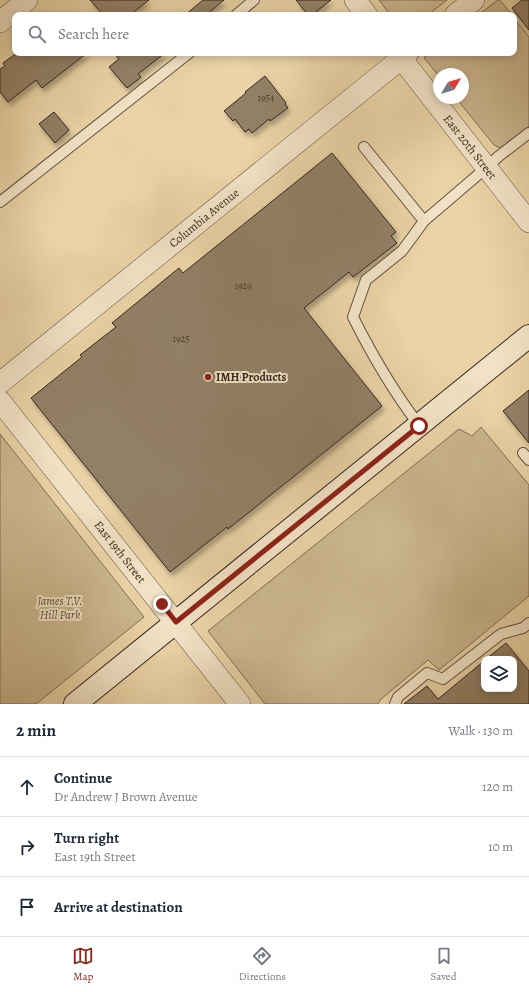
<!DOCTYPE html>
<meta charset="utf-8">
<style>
:root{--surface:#fff;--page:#f6f6f7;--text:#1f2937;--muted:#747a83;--line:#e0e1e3;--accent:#8f2418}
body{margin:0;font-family:Alegreya,serif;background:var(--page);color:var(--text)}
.controls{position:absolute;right:12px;bottom:12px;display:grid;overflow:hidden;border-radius:8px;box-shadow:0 2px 10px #0003}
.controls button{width:36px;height:36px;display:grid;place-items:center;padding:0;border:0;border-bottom:1px solid var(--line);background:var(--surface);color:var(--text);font:20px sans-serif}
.compass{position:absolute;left:433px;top:68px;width:36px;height:36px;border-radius:50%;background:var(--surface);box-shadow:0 2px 10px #0003;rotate:52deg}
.stop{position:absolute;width:12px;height:12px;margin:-9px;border:3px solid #8f2418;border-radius:50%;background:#fff}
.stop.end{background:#8f2418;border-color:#fff;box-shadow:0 1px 4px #0008}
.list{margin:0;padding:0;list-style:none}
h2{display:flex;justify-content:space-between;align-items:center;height:52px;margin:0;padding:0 16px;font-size:17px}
h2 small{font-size:13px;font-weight:400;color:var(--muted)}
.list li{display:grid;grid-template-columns:26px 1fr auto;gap:12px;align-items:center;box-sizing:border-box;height:60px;padding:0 16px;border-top:1px solid var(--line)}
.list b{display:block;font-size:15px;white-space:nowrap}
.list p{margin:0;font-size:13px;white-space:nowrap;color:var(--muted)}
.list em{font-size:13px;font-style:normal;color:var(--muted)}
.icon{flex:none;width:22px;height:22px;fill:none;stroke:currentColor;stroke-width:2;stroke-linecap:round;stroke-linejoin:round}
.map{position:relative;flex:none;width:529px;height:704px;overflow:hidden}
.search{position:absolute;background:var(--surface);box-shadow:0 2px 10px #0003;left:12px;right:12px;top:12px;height:44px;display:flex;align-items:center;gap:10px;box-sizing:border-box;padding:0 14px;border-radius:8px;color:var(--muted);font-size:15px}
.sheet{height:232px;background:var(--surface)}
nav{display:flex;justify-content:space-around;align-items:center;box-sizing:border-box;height:56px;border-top:1px solid var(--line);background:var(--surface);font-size:11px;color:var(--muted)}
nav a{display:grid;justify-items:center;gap:2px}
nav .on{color:var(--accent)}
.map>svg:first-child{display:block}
</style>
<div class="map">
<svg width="529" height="704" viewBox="0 0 529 704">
<defs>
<filter id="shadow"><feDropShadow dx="2.5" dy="4.5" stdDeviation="2" flood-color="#0004"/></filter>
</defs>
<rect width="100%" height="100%" fill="#ead3a6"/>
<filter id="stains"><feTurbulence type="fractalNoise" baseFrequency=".005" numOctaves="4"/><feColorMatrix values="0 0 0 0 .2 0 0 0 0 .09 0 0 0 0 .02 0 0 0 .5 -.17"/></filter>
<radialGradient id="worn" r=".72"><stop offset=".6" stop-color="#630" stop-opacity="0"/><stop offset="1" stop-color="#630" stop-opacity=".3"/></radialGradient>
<!-- green -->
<path fill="#cbb68f" stroke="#7f6e58" d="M 379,0 L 447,0 L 428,15 L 390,15 Z
M 498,0 L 500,0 L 512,15 L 478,15 Z
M 514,18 L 529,37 L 529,126 L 500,148 L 494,145 L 456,98 L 463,98 L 463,74 L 439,74 L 439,76 L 424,58 L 428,53 L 514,53 Z
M 481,427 L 529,485 L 529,596 L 439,670 L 428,660 L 380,700 L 378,704 L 265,704 L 208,631 L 459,429 L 472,436 Z
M 0,434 L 144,617 L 36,704 L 0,704 Z"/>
<!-- building -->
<path fill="#928066" stroke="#332720" filter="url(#shadow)" d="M 90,0 L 149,0 L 130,15 L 103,15 Z
M 203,0 L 224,0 L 206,15 L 185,15 Z
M 296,0 L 331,0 L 312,15 L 308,15 Z
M 522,0 L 529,0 L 529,30 L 512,8 Z
M 17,53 L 87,53 L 42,88 L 36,80 L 8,102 L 0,92 L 0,69 L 5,66 L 3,63 Z
M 114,53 L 165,53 L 138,74 L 141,77 L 127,88 L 109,67 L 119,59 Z
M 265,76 L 286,103 L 285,104 L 288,108 L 270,121 L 269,119 L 252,133 L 249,129 L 245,132 L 235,119 L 233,121 L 224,111 L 246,93 L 245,92 Z
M 54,112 L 69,130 L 55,143 L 39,124 Z
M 332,153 L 396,232 L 391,236 L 397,243 L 353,277 L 349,272 L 304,308 L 382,406 L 228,529 L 227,527 L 170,572 L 31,398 L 82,357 L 80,355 L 116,327 L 112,323 L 179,268 L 183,273 Z
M 529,390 L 529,443 L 503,411 Z
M 506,643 L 529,671 L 529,704 L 404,704 L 427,686 L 438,699 L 484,661 L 484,689 L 514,689 L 514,659 L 486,659 Z"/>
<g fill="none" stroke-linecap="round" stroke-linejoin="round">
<defs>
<path id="service" d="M 236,15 L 254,0
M 364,147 L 424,221
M 0,202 L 189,53
M 419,425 C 393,391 372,355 353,317 L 366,280 L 402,251 L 424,221 L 486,168 L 499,156 L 529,133
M 523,453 L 529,460
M 395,704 L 398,697 L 427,673 L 443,679 L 501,634 L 523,628 L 529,623"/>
<path id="minor" d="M 355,0 L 367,15
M 455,15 L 474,0
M 0,22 L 27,0
M 397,53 L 529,222
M 0,383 L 408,53
M 0,401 L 240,704"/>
<path id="secondary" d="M 75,704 L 529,336"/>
</defs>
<!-- service casing -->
<use href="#service" stroke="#615242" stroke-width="12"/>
<!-- minor casing -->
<use href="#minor" stroke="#615242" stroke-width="22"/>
<!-- secondary casing -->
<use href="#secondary" stroke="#332720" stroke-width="24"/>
<!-- service -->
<use href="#service" stroke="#f1e2c5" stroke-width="10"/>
<!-- minor -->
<use href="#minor" stroke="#f1e2c5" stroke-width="21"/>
<!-- secondary -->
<use href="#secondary" stroke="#f1e2c5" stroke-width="22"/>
</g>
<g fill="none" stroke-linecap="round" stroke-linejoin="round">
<!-- route -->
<path stroke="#8f2418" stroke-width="5" d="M 162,604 L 176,622 L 419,426"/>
</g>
<!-- markers -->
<circle fill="#8f2418" stroke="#f1e2c5" stroke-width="1.5" cx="208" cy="377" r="4"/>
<g text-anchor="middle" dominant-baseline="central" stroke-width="4" stroke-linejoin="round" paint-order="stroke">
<!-- number labels -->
<g font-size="10" fill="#4b3d32">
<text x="266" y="97">1954</text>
<text x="243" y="285">1929</text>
<text x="181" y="338">1925</text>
</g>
<!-- street labels -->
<g font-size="12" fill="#332720" stroke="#f1e2c5">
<text transform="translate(470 147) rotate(52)">East 20th Street</text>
<text transform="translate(204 218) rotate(-39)">Columbia Avenue</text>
<text transform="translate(120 552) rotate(52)">East 19th Street</text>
</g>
<!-- poi labels -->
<g font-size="12" font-weight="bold" fill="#332720" stroke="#f1e2c5" text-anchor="start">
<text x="216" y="377">IMH Products</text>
</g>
<!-- park labels -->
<g font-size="12" font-style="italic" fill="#594b3c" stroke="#f1e2c5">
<text x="60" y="601">James T.V.<tspan x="60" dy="14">Hill Park</tspan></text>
</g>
</g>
<rect width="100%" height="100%" filter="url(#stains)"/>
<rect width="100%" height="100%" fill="url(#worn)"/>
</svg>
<div class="controls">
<button><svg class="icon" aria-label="layers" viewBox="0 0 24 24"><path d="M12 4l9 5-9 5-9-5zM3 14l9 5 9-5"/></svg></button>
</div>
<svg class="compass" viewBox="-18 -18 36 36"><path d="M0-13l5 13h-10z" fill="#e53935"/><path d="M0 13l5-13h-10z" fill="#747a83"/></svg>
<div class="stop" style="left:419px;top:426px"></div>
<div class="stop end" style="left:162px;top:604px"></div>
<div class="search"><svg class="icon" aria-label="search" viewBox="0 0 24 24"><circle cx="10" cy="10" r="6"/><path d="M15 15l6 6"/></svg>Search here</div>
</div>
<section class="sheet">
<h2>2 min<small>Walk · 130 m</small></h2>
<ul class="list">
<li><svg class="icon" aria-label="ahead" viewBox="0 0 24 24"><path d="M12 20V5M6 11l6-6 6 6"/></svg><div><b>Continue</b><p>Dr Andrew J Brown Avenue</p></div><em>120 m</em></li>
<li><svg class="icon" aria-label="right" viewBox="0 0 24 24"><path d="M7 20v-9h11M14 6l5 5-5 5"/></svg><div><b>Turn right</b><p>East 19th Street</p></div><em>10 m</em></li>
<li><svg class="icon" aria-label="arrive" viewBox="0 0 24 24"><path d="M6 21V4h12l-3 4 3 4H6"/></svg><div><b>Arrive at destination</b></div></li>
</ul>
</section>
<nav>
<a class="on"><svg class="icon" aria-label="map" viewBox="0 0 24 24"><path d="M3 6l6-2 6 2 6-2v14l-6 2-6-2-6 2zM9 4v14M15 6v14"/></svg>Map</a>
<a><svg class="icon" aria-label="directions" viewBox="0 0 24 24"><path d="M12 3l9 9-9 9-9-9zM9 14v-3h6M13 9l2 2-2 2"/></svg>Directions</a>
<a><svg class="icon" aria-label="saved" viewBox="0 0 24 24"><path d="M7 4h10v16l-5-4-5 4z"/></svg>Saved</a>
</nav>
